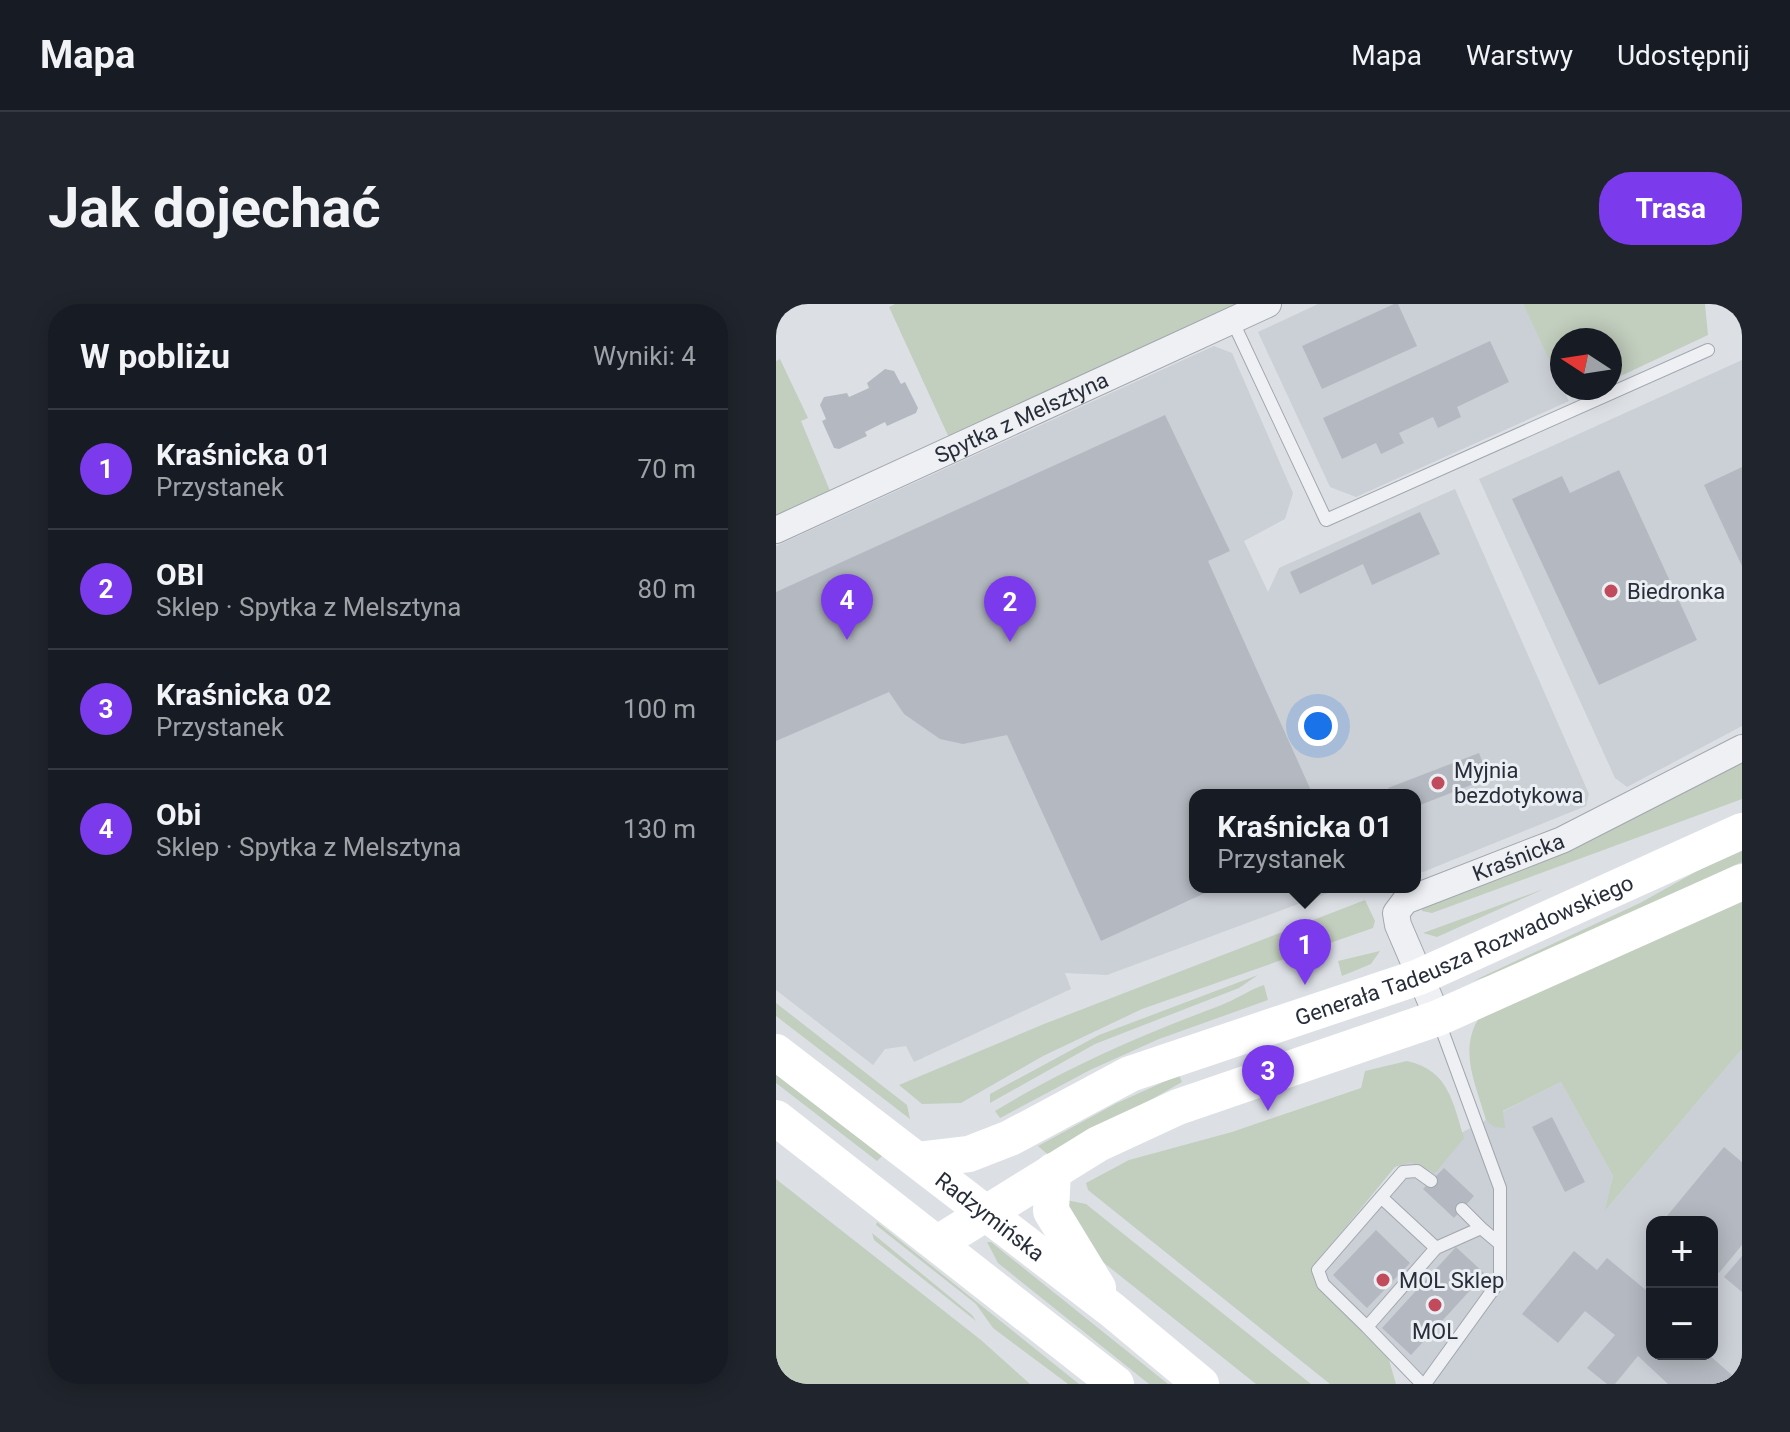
<!DOCTYPE html>
<html lang="pl">
<meta charset="utf-8">
<style>
:root{--surface:#171b24;--page:#20242c;--text:#f1f3f6;--muted:#9ea1a6;--line:#363941;--accent:#7c3aed}
body{margin:0;font-family:Roboto,sans-serif;background:var(--page);color:var(--text)}
.controls{position:absolute;right:24px;bottom:24px;display:grid;overflow:hidden;border-radius:16px;box-shadow:0 4px 20px #0003}
.controls button{width:72px;height:72px;display:grid;place-items:center;padding:0;border:0;border-bottom:2px solid var(--line);background:var(--surface);color:var(--text);font:40px sans-serif}
.compass{position:absolute;left:774px;top:24px;width:72px;height:72px;border-radius:50%;background:var(--surface);box-shadow:0 4px 20px #0003;rotate:282deg}
.you{position:absolute;left:542px;top:422px;width:28px;height:28px;margin:-20px;border:6px solid #fff;border-radius:50%;background:#1a73e8;box-shadow:0 0 0 12px #1a73e833}
.badge{display:grid;place-items:center;width:52px;height:52px;border-radius:50%;background:var(--accent);color:#fff;font-size:26px;font-weight:700}
.pin{position:absolute;translate:-50% -66px;filter:drop-shadow(0 2px 4px #0008)}
.pin::after{content:'';position:absolute;top:42px;width:28px;height:24px;background:inherit;clip-path:polygon(0 0,100% 0,50% 100%)}
.popup{position:absolute;left:413px;top:485px;width:232px;height:104px;box-sizing:border-box;display:grid;place-content:center;border-radius:16px;background:var(--surface);filter:drop-shadow(0 2px 6px #0005);font-size:26px;white-space:nowrap;color:var(--muted)}
.popup b{font-size:30px;color:var(--text)}
.popup::after{content:'';position:absolute;left:50%;top:100%;margin-left:-16px;border:16px solid transparent;border-top-color:var(--surface)}
.list{margin:0;padding:0;list-style:none}
h2{display:flex;justify-content:space-between;align-items:center;height:104px;margin:0;padding:0 32px;font-size:34px}
h2 small{font-size:26px;font-weight:400;color:var(--muted)}
.list li{display:grid;grid-template-columns:52px 1fr auto;gap:24px;align-items:center;box-sizing:border-box;height:120px;padding:0 32px;border-top:2px solid var(--line)}
.list b{display:block;font-size:30px;white-space:nowrap}
.list p{margin:0;font-size:26px;white-space:nowrap;color:var(--muted)}
.list em{font-size:26px;font-style:normal;color:var(--muted)}
.map{position:relative;flex:none;width:966px;height:1080px;overflow:hidden;border-radius:32px}
header{display:flex;align-items:center;gap:48px;box-sizing:border-box;height:112px;padding:0 40px;background:var(--surface);border-bottom:2px solid var(--line)}
header strong{font-size:38px}
nav{display:flex;gap:44px;margin-inline-start:auto;font-size:28px}
.intro{display:flex;align-items:center;justify-content:space-between;box-sizing:border-box;height:192px;padding:0 48px}
h1{margin:0;font-size:56px}
.button{padding:20px 36px;border-radius:32px;background:var(--accent);color:#fff;font-size:28px;font-weight:700}
main{display:flex;gap:48px;padding:0 48px}
aside{flex:1;background:var(--surface);border-radius:32px;box-shadow:0 4px 20px #0003}
.map>svg:first-child{display:block}
</style>
<header>
<strong>Mapa</strong>
<nav><a>Mapa</a><a>Warstwy</a><a>Udostępnij</a></nav>
</header>
<div class="intro"><h1>Jak dojechać</h1><a class="button">Trasa</a></div>
<main>
<aside>
<h2>W pobliżu<small>Wyniki: 4</small></h2>
<ul class="list">
<li><span class="badge">1</span><div><b>Kraśnicka 01</b><p>Przystanek</p></div><em>70 m</em></li>
<li><span class="badge">2</span><div><b>OBI</b><p>Sklep · Spytka z Melsztyna</p></div><em>80 m</em></li>
<li><span class="badge">3</span><div><b>Kraśnicka 02</b><p>Przystanek</p></div><em>100 m</em></li>
<li><span class="badge">4</span><div><b>Obi</b><p>Sklep · Spytka z Melsztyna</p></div><em>130 m</em></li>
</ul>
</aside>
<div class="map">
<svg width="966" height="1080" viewBox="0 0 966 1080">
<rect width="100%" height="100%" fill="#dce0e5"/>
<!-- built -->
<path fill="#cbcfd6" fill-rule="evenodd" d="M 542,0 L 747,0 L 793,97 L 580,193 L 554,183 L 482,28 Z
M 438,42 L 456,49 L 517,189 L 509,215 L 468,237 L 492,288 L 503,264 L 679,185 L 813,490 L 810,502 L 647,568 L 639,566 L 639,491 L 419,491 L 419,583 L 568,583 L 331,671 L 289,669 L 295,685 L 138,758 L 130,742 L 109,745 L 97,761 L 0,686 L 0,242 Z
M 966,56 L 966,422 L 851,483 L 839,474 L 703,175 Z
M 966,745 L 966,1080 L 640,1080 L 527,970 L 626,859 L 785,778 L 837,872 L 830,906 ZM 876,918 L 936,918 L 936,1050 L 876,1050 Z"/>
<!-- green -->
<path fill="#c2cebe" d="M 119,0 L 473,0 L 175,138 L 113,3 Z
M 747,0 L 929,0 L 932,31 L 834,77 L 834,36 L 786,36 L 786,83 Z
M 4,55 L 32,114 L 25,117 L 57,194 L 0,219 L 0,57 Z
M 966,458 L 966,495 L 656,609 L 646,607 L 646,602 L 818,535 Z
M 966,542 L 966,558 L 735,665 L 697,677 L 864,599 Z
M 768,585 L 661,633 L 647,629 Z
M 966,593 L 966,745 L 829,907 L 837,872 L 785,778 L 727,807 L 729,824 L 718,823 L 710,816 C 700,780 681,745 705,711 Z
M 589,596 L 599,617 L 597,624 L 366,705 L 267,752 L 185,799 L 146,800 L 123,781 L 268,720 Z
M 604,647 L 595,660 L 566,672 L 562,657 Z
M 482,671 L 463,684 L 319,740 L 214,799 L 214,790 L 323,731 Z
M 488,681 L 492,696 L 383,735 L 314,766 L 224,814 L 219,807 C 291,763 365,731 443,702 C 459,696 473,686 488,681 Z
M 0,699 L 131,801 L 134,815 L 0,712 Z
M 631,757 C 673,766 677,799 688,834 L 659,869 L 634,858 L 619,863 L 539,960 L 538,969 L 611,1049 L 620,1080 L 554,1080 L 312,886 L 310,879 L 353,856 L 456,828 L 585,784 L 589,767 Z
M 0,770 L 106,852 L 101,857 L 0,779 Z
M 403,771 L 406,778 L 275,853 L 262,842 L 339,800 Z
M 0,875 L 205,1036 L 254,1080 L 0,1080 Z
M 290,896 L 310,900 L 535,1080 L 480,1080 L 303,939 Z
M 101,918 L 303,1080 L 292,1080 L 217,1024 L 200,1000 L 100,921 Z
M 96,929 L 196,1011 L 200,1017 L 98,936 Z
M 211,938 L 215,938 L 392,1080 L 373,1080 L 222,959 Z"/>
<!-- building -->
<path fill="#b4b9c1" d="M 618,0 L 622,0 L 641,42 L 546,85 L 526,42 Z
M 714,37 L 733,78 L 681,103 L 685,113 L 662,124 L 657,113 L 623,129 L 628,139 L 605,150 L 600,139 L 566,155 L 547,114 Z
M 109,65 L 118,67 L 125,80 L 129,78 L 142,104 L 140,109 L 111,122 L 109,118 L 89,128 L 91,132 L 63,145 L 58,144 L 46,117 L 50,115 L 44,101 L 48,93 L 71,89 L 73,93 L 93,84 L 91,79 Z
M 389,111 L 454,247 L 432,257 L 537,491 L 419,491 L 419,583 L 442,583 L 325,637 L 231,431 L 187,440 L 164,435 L 128,410 L 113,388 L 0,437 L 0,288 Z
M 966,163 L 966,262 L 928,181 Z
M 843,166 L 921,336 L 823,381 L 736,195 L 786,172 L 794,189 Z
M 644,208 L 664,250 L 596,281 L 587,260 L 524,290 L 514,268 Z
M 703,449 L 713,474 L 639,503 L 639,491 L 614,491 L 612,484 Z
M 776,813 L 809,878 L 789,888 L 756,823 Z
M 948,843 L 966,858 L 966,941 L 943,969 L 936,963 L 936,918 L 886,918 Z
M 668,864 L 698,892 L 678,914 L 647,885 Z
M 600,926 L 634,959 L 591,1004 L 557,971 Z
M 680,943 L 709,970 L 635,1051 L 606,1024 Z
M 798,947 L 821,966 L 831,954 L 876,991 L 876,1050 L 932,1050 L 966,1080 L 892,1080 L 862,1052 L 839,1080 L 831,1080 L 811,1064 L 839,1031 L 809,1007 L 782,1039 L 746,1010 Z
M 966,952 L 966,988 L 948,973 Z"/>
<g fill="none" stroke-linecap="round" stroke-linejoin="round">
<defs>
<path id="lane" d="M 456,16 L 550,216 L 932,46
M 605,893 L 660,944
M 686,905 L 705,924
M 591,1023 L 547,980 L 542,966 L 627,868 L 641,867 L 655,877
M 646,1080 L 591,1023 L 660,944 L 705,924 L 724,940
M 649,1080 L 724,976 L 724,884 L 663,718"/>
<g id="street">
<path id="s1" d="M 0,226 L 492,0"/>
<path id="s2" d="M 662,714 L 622,621 L 620,609 L 629,597 L 786,536 L 966,444"/>
</g>
</defs>
<!-- lane casing -->
<use href="#lane" stroke="#a2a7ae" stroke-width="14"/>
<!-- street casing -->
<use href="#street" stroke="#a2a7ae" stroke-width="28"/>
<!-- lane -->
<use href="#lane" stroke="#eff0f4" stroke-width="12"/>
<!-- street -->
<use href="#street" stroke="#eff0f4" stroke-width="26"/>
<!-- secondary -->
<g stroke="#fff" stroke-width="36">
<path id="s3" d="M 0,748 L 336,1006 L 425,1080"/>
<path d="M 0,814 L 340,1080"/>
<path id="s4" d="M 142,856 L 193,850 L 234,834 L 354,770 L 643,673 L 966,527"/>
<path d="M 277,867 L 275,907 L 322,984"/>
<path d="M 162,939 L 322,840 L 402,803 L 662,714 L 966,578"/>
</g>
</g>
<!-- markers -->
<g fill="#c14a5c" stroke="#ebeff3" stroke-width="3">
<circle cx="835" cy="287" r="8"/>
<circle cx="662" cy="479" r="8"/>
<circle cx="607" cy="976" r="8"/>
<circle cx="659" cy="1001" r="8"/>
</g>
<g text-anchor="middle" dominant-baseline="central" stroke-width="6" stroke-linejoin="round" paint-order="stroke">
<!-- street labels -->
<g font-size="22" fill="#272e3a" stroke="#ebeff3">
<text stroke="none"><textPath href="#s1" startOffset="270">Spytka z Melsztyna</textPath></text>
<text stroke="none"><textPath href="#s2" startOffset="250">Kraśnicka</textPath></text>
<text stroke="none"><textPath href="#s4" startOffset="588">Generała Tadeusza Rozwadowskiego</textPath></text>
<text stroke="none"><textPath href="#s3" startOffset="270">Radzymińska</textPath></text>
</g>
<!-- poi labels -->
<g font-size="22" fill="#272e3a" stroke="#ebeff3" text-anchor="start">
<text x="851" y="287">Biedronka</text>
<text x="678" y="466">Myjnia<tspan x="678" dy="25">bezdotykowa</tspan></text>
<text x="623" y="976">MOL Sklep</text>
<text x="659" y="1027" text-anchor="middle">MOL</text>
</g>
</g>
</svg>
<div class="controls">
<button>+</button>
<button>−</button>
</div>
<svg class="compass" viewBox="-18 -18 36 36"><path d="M0-13l5 13h-10z" fill="#e53935"/><path d="M0 13l5-13h-10z" fill="#9ea1a6"/></svg>
<div class="you"></div>
<div class="pin badge" style="left:529px;top:681px">1</div>
<div class="popup"><b>Kraśnicka 01</b>Przystanek</div>
<div class="pin badge" style="left:234px;top:338px">2</div>
<div class="pin badge" style="left:492px;top:807px">3</div>
<div class="pin badge" style="left:71px;top:336px">4</div>
</div>
</main>
